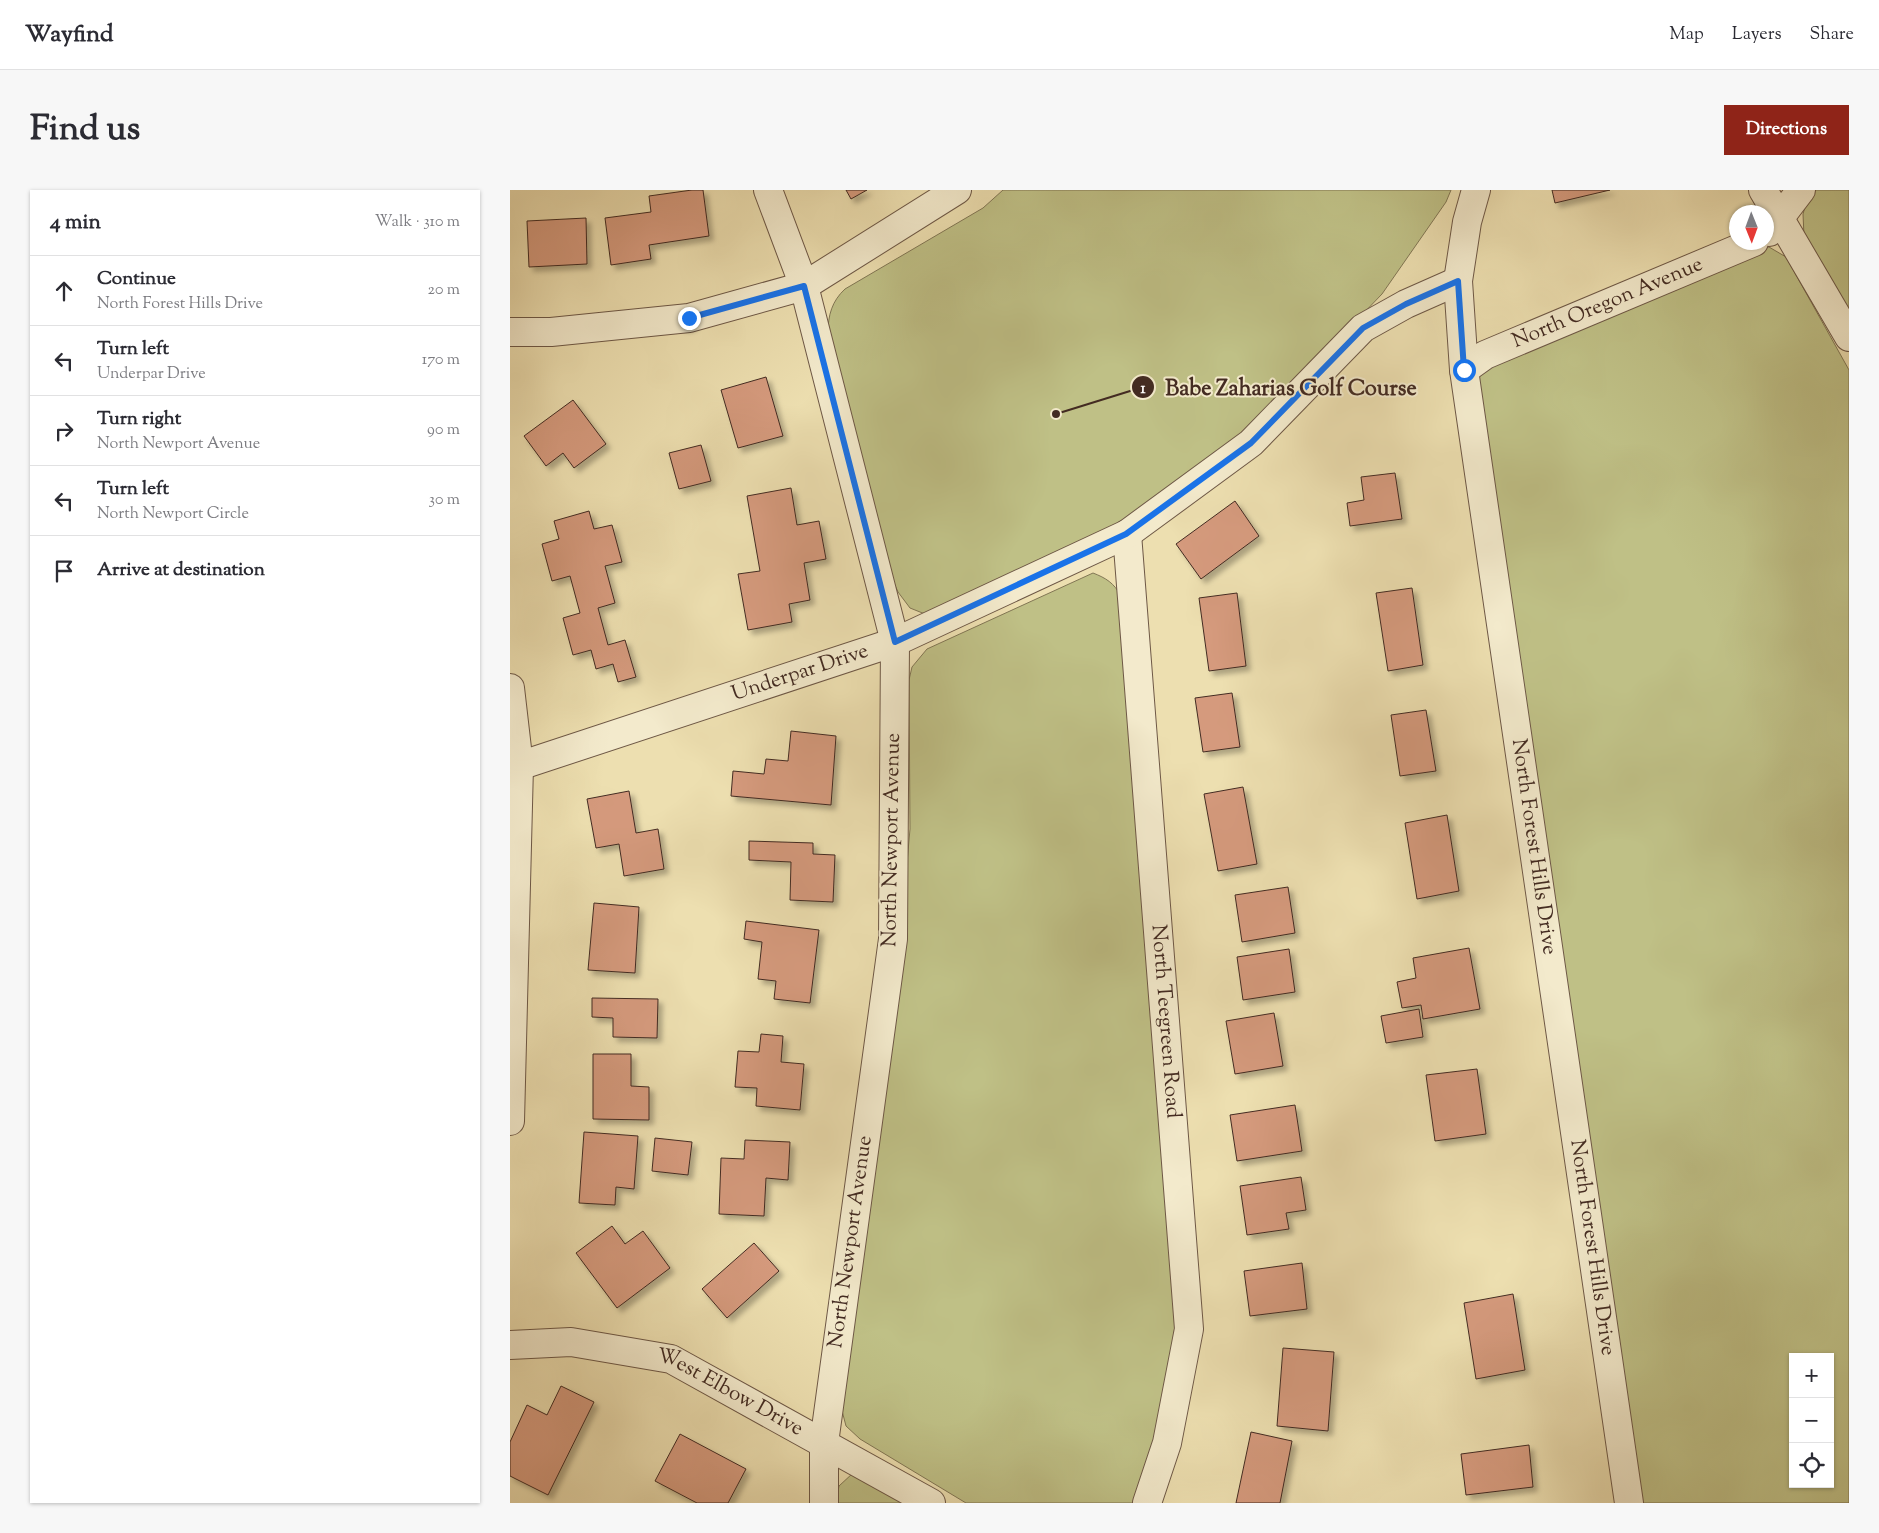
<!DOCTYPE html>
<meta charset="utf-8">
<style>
:root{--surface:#fff;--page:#f7f7f7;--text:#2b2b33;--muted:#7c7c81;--line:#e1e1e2;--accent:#8f2418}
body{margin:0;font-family:"Sorts Mill Goudy",serif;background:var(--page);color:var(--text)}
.controls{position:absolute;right:15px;bottom:15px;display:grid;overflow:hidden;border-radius:0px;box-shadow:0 1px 4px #0004}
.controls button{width:45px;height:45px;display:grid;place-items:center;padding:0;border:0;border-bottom:1px solid var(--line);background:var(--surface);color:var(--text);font:25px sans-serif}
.compass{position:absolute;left:1219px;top:15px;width:45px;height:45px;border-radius:50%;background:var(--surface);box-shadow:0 1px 4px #0004;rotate:179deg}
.stop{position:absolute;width:15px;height:15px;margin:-11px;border:4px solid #1a73e8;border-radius:50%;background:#fff}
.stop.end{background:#1a73e8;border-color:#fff;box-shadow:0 1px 5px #0008}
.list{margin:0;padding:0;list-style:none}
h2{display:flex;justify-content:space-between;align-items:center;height:65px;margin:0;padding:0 20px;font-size:21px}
h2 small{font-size:16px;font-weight:400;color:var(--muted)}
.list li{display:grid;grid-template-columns:32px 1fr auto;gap:15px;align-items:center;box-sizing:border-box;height:70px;padding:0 20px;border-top:1px solid var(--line)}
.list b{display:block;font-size:19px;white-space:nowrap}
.list p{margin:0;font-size:16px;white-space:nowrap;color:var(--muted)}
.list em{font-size:16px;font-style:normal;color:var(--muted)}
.icon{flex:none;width:28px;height:28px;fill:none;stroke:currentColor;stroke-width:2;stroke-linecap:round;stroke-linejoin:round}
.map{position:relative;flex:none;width:1339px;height:1313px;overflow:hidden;border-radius:0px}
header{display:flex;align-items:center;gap:30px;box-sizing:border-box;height:70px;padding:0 25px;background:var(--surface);border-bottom:1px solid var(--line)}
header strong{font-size:24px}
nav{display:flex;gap:28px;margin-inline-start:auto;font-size:18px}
.intro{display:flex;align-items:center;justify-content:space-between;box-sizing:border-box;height:120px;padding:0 30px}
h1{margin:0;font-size:35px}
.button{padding:12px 22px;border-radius:0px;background:var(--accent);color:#fff;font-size:18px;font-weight:700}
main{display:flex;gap:30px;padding:0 30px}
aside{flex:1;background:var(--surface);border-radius:0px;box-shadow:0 1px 4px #0004}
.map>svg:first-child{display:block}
</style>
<header>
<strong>Wayfind</strong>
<nav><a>Map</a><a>Layers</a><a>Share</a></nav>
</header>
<div class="intro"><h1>Find us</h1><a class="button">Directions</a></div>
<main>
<aside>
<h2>4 min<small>Walk · 310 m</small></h2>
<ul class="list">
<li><svg class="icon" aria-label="ahead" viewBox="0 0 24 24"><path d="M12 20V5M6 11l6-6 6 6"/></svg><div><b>Continue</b><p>North Forest Hills Drive</p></div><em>20 m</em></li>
<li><svg class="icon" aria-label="left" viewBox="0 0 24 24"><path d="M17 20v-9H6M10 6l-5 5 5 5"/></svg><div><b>Turn left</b><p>Underpar Drive</p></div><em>170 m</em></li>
<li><svg class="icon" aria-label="right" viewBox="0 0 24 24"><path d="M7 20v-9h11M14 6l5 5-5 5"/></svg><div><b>Turn right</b><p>North Newport Avenue</p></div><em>90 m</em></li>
<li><svg class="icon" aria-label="left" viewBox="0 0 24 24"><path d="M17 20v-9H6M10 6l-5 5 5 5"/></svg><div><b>Turn left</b><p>North Newport Circle</p></div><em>30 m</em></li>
<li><svg class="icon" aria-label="arrive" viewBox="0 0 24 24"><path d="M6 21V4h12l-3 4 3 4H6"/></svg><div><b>Arrive at destination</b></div></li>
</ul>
</aside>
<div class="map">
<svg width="1339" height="1313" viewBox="0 0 1339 1313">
<defs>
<filter id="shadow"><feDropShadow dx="4.5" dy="4.5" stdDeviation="2.5" flood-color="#0004"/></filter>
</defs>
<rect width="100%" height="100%" fill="#eddfb0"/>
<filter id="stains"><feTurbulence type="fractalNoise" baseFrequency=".004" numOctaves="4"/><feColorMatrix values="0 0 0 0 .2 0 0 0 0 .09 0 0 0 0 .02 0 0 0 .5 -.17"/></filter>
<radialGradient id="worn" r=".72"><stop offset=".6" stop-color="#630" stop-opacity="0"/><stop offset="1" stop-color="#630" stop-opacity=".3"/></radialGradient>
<!-- green -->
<path fill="#bfc086" stroke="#817654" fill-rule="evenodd" d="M 493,0 L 941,0 L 936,12 L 872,104 L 798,181 L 708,267 L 571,360 L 415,424 L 400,418 L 388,402 L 380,384 L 318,143 C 318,125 322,111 335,99 L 473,18 Z
M 1300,0 L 1339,0 L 1339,123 L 1294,46 L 1293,24 Z
M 1259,57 L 1276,67 L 1339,180 L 1339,1313 L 1129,1313 L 964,185 L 1224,58 ZM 1283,1167 L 1320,1167 L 1320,1294 L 1283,1294 Z
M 583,383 C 596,388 604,393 611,406 L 666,1127 L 659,1185 L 649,1239 L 625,1313 L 456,1313 L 350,1249 L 336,1236 L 330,1213 L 397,673 L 400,639 L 399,490 L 402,477 L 417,459 Z
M 343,1283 L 404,1313 L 326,1313 L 329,1296 Z"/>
<!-- building -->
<path fill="#d59a7d" stroke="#432b22" filter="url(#shadow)" d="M 182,0 L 193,0 L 199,46 L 139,55 L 141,69 L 101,75 L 95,28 L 141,22 L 139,6 Z
M 336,0 L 357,0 L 341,9 Z
M 1042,0 L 1100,0 L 1045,13 Z
M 76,28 L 77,74 L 19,77 L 17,31 Z
M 256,187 L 273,246 L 228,258 L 211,200 Z
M 63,210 L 96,254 L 64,278 L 53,263 L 36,276 L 14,246 Z
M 191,255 L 201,291 L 169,299 L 159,263 Z
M 885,283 L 892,329 L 840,336 L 837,313 L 854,310 L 851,287 Z
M 281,298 L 287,335 L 309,331 L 316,369 L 294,373 L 300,410 L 279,414 L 282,432 L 238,440 L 228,384 L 250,381 L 237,306 Z
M 725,311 L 749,346 L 691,389 L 666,354 Z
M 79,321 L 84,339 L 102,335 L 112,372 L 95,376 L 105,413 L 88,418 L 98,455 L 115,450 L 126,487 L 108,492 L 103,474 L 86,479 L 81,460 L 63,465 L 53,428 L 70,423 L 60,386 L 42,391 L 32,354 L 49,349 L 44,331 Z
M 902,398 L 913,475 L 878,481 L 866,403 Z
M 727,403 L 736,476 L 699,481 L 689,408 Z
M 722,503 L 730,557 L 693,562 L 685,508 Z
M 916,520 L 926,581 L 890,586 L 881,525 Z
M 281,541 L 326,546 L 321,615 L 221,606 L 223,581 L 254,584 L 256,569 L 278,571 Z
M 733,597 L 747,674 L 708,681 L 694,604 Z
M 119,601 L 126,643 L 148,639 L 154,679 L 114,686 L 109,654 L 86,658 L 77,609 Z
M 937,625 L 949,701 L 907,709 L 895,633 Z
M 239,651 L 303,653 L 303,664 L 325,665 L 323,712 L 280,710 L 281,672 L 239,670 Z
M 778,697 L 785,743 L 732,752 L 725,705 Z
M 84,713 L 129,717 L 125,783 L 78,780 Z
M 236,731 L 309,740 L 300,813 L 264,809 L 266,791 L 248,789 L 252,752 L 234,749 Z
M 959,758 L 970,819 L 913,829 L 911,815 L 892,818 L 887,792 L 906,788 L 903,768 Z
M 779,759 L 785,802 L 733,810 L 727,767 Z
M 82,808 L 148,809 L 147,848 L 103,847 L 103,828 L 82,827 Z
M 909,819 L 913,847 L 876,853 L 871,826 Z
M 764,823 L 773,876 L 725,884 L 716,831 Z
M 251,844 L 273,846 L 271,872 L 294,874 L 290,920 L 246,916 L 247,898 L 225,897 L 228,861 L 249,862 Z
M 83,864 L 121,864 L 121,896 L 139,897 L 139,930 L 83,929 Z
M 967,879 L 976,944 L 925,951 L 916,885 Z
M 785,915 L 792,961 L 727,971 L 720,925 Z
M 74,942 L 128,946 L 124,999 L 106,997 L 105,1015 L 69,1013 Z
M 145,948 L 182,952 L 178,985 L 142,981 Z
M 235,950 L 280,952 L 278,990 L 256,988 L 254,1026 L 209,1024 L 211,968 L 234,969 Z
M 791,987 L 796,1020 L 776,1023 L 779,1039 L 737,1045 L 730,996 Z
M 102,1036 L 115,1054 L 133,1041 L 160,1078 L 107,1118 L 66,1063 Z
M 244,1053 L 269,1081 L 217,1128 L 192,1099 Z
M 792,1073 L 797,1119 L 740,1126 L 734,1081 Z
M 1003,1104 L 1015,1180 L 966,1189 L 954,1113 Z
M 773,1158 L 824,1162 L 818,1241 L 767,1236 Z
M 51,1196 L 84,1212 L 38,1305 L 0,1286 L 0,1252 L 17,1215 L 37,1225 Z
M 741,1242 L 782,1251 L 770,1313 L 726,1313 Z
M 170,1244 L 236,1279 L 218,1313 L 187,1313 L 145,1291 Z
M 1019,1255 L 1023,1297 L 956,1305 L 951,1264 Z"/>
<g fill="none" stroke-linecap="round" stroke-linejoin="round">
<defs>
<g id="minor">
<path d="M 258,0 L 294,96 L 385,452 L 383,749 L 314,1253 L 314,1313"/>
<path id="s1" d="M 966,0 L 957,32 L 948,91 L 954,180 L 1119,1313"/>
<path d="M 1253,0 L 1339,147"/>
<path d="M 1259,42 L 1291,0"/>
<path d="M 0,142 L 41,142 L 179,128 L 294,96 L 447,0"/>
<path id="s2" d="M 954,180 L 975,165 L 1244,52"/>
<path id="s3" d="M 617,344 L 679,1139 L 657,1253 L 637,1313"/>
<path d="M 0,498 L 9,576 L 0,931"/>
<path id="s4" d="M 9,576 L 385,452 L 617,344 L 741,253 L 853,138 L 896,114 L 948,91"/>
<path id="s5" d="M 0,1155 L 61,1152 L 161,1169 L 421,1313"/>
</g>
</defs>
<!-- minor casing -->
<use href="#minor" stroke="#6e5846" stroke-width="30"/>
<!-- minor -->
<use href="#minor" stroke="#f3eacc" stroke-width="28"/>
</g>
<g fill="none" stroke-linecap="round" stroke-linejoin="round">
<!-- route -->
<path stroke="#1a73e8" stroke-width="6" d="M 179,128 L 294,96 L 385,452 L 616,344 L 741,253 L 853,138 L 896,114 L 948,91 L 954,180"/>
</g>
<g text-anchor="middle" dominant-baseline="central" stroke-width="4" stroke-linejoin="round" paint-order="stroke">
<!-- street labels -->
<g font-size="21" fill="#432b22" stroke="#f3eacc">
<text stroke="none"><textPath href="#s2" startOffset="159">North Oregon Avenue</textPath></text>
<text stroke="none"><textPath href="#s4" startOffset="296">Underpar Drive</textPath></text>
<text transform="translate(382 650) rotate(-89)">North Newport Avenue</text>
<text stroke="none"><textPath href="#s1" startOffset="664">North Forest Hills Drive</textPath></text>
<text stroke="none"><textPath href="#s3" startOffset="489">North Teegreen Road</textPath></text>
<text transform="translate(341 1052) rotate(-82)">North Newport Avenue</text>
<text stroke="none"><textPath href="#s1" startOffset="1069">North Forest Hills Drive</textPath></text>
<text stroke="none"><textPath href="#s5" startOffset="230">West Elbow Drive</textPath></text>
</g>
</g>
<!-- callouts -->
<path fill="none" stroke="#432b22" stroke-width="2" d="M546 224L633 197"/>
<g fill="#432b22" stroke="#f3eacc" stroke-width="2">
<circle cx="546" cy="224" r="5"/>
<circle cx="633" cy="197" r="12"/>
</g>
<g font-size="15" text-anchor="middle" font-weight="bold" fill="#fff">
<text x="633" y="203">1</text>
</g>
<g font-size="22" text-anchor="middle" font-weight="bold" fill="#432b22" stroke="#f3eacc" stroke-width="4" stroke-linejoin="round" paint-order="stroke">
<text x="781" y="205">Babe Zaharias Golf Course</text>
</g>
<rect width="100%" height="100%" filter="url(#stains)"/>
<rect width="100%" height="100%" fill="url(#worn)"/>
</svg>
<div class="controls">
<button>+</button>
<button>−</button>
<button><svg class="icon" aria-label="locate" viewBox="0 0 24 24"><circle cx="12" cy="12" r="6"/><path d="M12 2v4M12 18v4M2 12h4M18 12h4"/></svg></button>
</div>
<svg class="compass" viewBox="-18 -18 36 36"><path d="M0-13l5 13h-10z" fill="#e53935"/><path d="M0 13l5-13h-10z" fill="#7c7c81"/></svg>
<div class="stop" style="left:954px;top:180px"></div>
<div class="stop end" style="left:179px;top:128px"></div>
</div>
</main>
